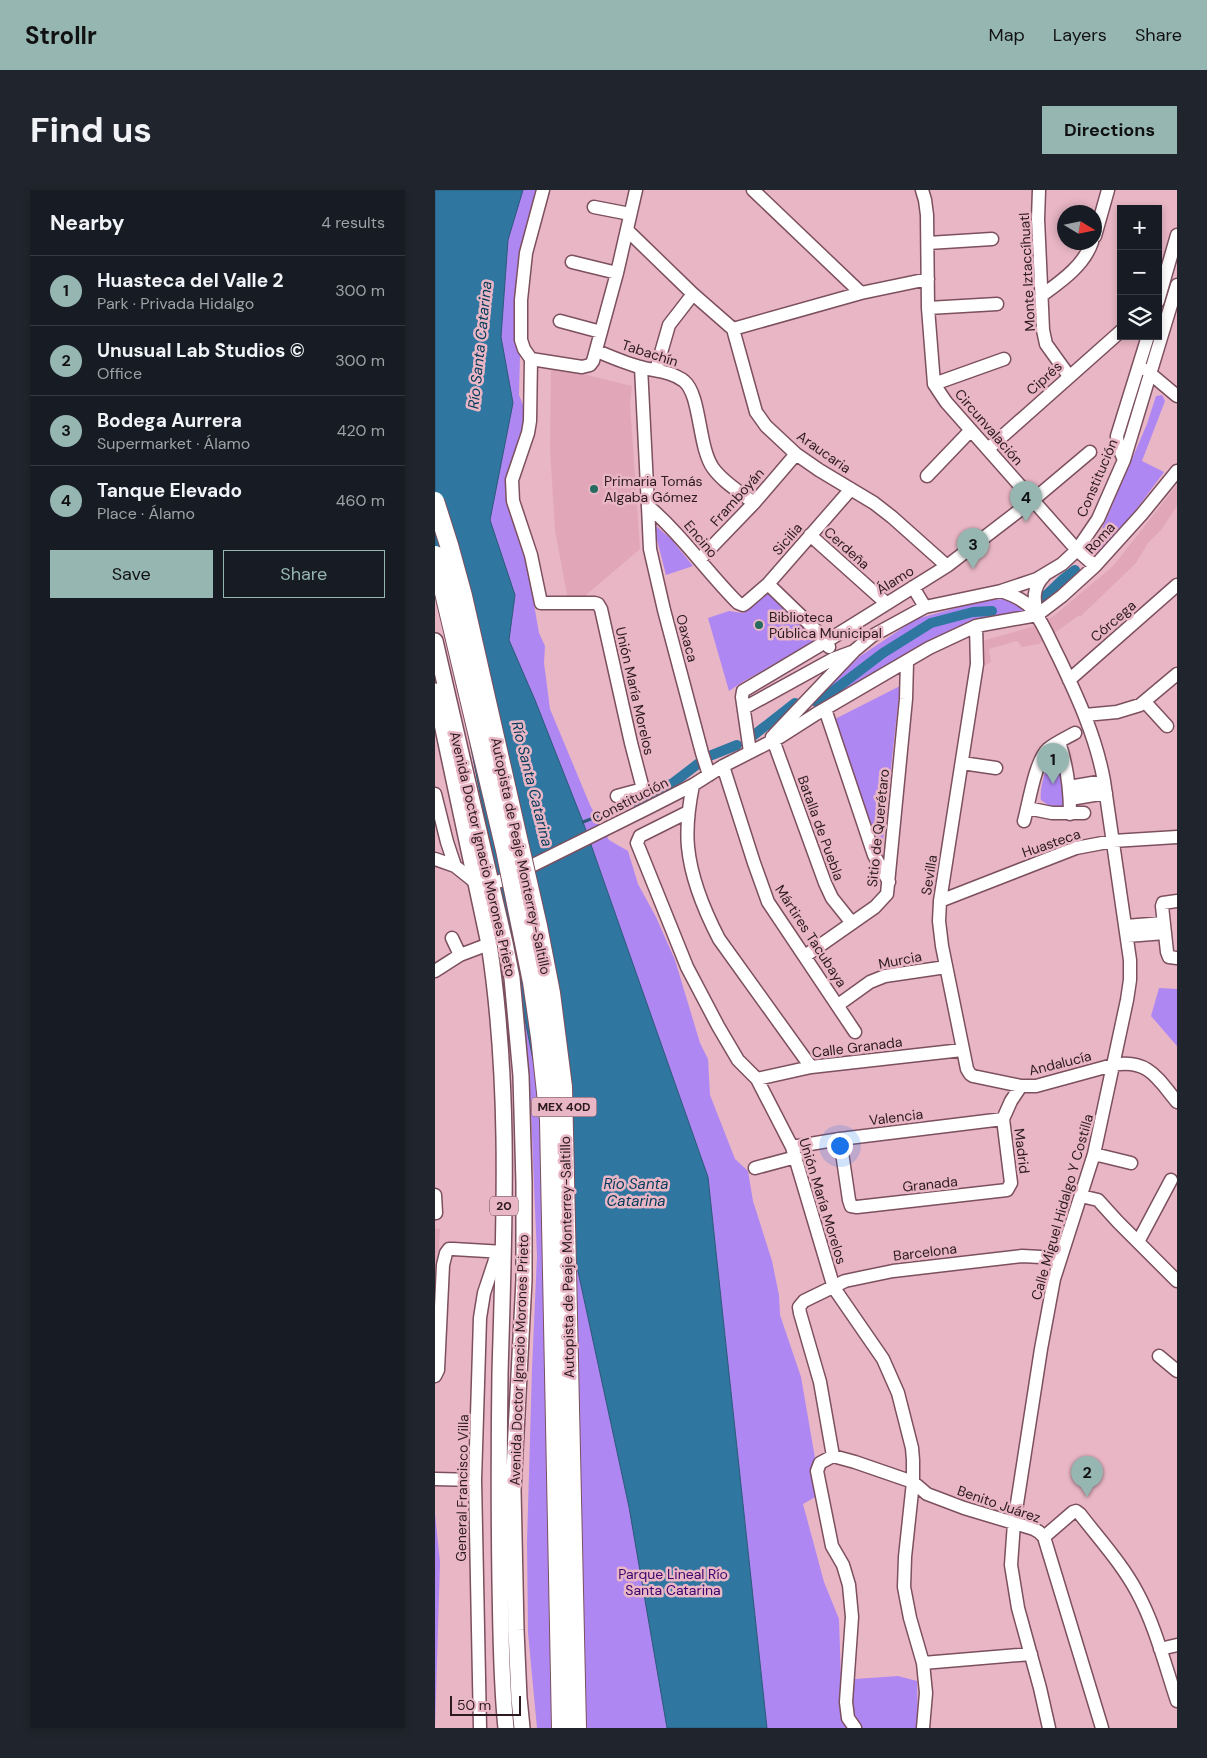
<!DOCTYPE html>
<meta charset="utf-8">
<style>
:root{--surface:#171b24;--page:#20242c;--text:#f1f3f6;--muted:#9ea1a6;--line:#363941;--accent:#96b6b2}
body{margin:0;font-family:"DM Sans",sans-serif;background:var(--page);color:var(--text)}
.controls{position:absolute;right:15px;top:15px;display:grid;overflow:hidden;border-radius:0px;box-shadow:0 2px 8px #0003}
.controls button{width:45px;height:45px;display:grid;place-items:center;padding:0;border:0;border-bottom:1px solid var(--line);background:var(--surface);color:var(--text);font:25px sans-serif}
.compass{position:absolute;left:622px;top:15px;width:45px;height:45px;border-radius:50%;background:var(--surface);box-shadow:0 2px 8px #0003;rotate:100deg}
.scale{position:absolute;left:15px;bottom:12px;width:71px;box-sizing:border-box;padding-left:5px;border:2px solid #2c1a20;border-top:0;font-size:14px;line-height:18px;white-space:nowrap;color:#2c1a20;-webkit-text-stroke:4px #e9b6c5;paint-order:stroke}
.you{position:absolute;left:404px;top:955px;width:18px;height:18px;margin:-12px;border:4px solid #fff;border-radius:50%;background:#1a73e8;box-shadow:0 0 0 8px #1a73e833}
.badge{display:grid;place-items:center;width:32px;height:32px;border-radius:50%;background:var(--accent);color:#111;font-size:16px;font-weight:700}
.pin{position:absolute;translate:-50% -41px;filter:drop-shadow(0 1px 2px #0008)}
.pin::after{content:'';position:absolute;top:26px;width:18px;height:15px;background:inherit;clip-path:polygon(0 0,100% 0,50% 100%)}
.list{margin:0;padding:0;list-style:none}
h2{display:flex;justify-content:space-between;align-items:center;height:65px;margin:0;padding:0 20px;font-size:21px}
h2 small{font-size:16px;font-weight:400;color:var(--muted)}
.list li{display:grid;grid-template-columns:32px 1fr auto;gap:15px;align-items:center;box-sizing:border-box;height:70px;padding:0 20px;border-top:1px solid var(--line)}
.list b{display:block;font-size:19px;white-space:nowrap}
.list p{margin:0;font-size:16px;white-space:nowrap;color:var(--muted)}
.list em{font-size:16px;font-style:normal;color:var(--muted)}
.actions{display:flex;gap:10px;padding:15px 20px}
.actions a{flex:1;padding:11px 0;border:1px solid var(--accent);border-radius:0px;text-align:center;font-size:18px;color:var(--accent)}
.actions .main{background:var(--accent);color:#111}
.icon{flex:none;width:28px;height:28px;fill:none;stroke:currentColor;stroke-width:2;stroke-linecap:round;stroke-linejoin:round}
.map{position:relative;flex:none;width:742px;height:1538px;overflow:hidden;border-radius:0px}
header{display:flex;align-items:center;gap:30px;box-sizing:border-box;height:70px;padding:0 25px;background:var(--accent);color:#111}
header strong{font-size:24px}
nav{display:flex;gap:28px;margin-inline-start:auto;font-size:18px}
.intro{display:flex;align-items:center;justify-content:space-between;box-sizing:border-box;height:120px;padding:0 30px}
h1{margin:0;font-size:35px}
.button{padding:12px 22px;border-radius:0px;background:var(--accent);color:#111;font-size:18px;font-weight:700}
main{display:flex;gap:30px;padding:0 30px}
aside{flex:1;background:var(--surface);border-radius:0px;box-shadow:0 2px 8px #0003}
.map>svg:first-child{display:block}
</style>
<header>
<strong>Strollr</strong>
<nav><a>Map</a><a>Layers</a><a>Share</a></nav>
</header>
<div class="intro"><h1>Find us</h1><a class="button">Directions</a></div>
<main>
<aside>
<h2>Nearby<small>4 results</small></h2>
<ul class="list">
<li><span class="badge">1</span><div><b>Huasteca del Valle 2</b><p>Park · Privada Hidalgo</p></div><em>300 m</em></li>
<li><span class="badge">2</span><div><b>Unusual Lab Studios ©</b><p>Office</p></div><em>300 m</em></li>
<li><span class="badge">3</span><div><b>Bodega Aurrera</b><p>Supermarket · Álamo</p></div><em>420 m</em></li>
<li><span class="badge">4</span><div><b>Tanque Elevado</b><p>Place · Álamo</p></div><em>460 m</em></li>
</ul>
<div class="actions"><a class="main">Save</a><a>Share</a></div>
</aside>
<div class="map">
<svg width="742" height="1538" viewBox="0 0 742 1538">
<rect width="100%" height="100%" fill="#e9b6c5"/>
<!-- built -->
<path fill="#e1a7b8" d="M 116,176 L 197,196 L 195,213 L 205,359 L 144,411 L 133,410 L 120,340 L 115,259 Z
M 742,295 L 742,316 L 727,339 L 713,353 L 701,373 L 646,426 L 643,426 L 604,454 L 587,457 L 582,451 L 554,459 L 556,472 L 547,477 L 543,452 L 597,437 L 620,425 L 678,376 Z
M 0,1038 L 5,1039 L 0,1118 Z"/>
<!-- green -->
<path fill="#ae87f3" d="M 0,0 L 105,0 L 81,150 L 85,165 L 84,205 L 93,227 L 80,265 L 72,284 L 70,295 L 71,312 L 92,374 L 104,443 L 110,456 L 109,473 L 115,519 L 155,615 L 174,650 L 193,661 L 203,694 L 221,727 L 240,770 L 265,853 L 273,869 L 275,905 L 300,969 L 313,981 L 318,1011 L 337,1071 L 344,1105 L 345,1125 L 366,1187 L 380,1268 L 382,1306 L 368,1314 L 389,1392 L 404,1429 L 406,1490 L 463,1486 L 482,1491 L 483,1538 L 102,1538 L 93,1443 L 92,1352 L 97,1179 L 102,1066 L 96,921 L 90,847 L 89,803 Z
M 727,205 L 730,211 L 707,271 L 729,282 L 683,344 L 662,363 L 658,360 L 712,234 L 721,206 Z
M 221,336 L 236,349 L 258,376 L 231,385 L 220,342 Z
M 335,399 L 381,451 L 309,491 L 294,501 L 273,428 L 294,421 L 308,423 Z
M 568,409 L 586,415 L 590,424 L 503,446 L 428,489 L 385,517 L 379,518 L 380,509 L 424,467 L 481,429 L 547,411 Z
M 465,496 L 446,668 L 400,529 Z
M 619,566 L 626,567 L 629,616 L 628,618 L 616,617 L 606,610 C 604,601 611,572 619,566 Z
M 724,798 L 742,799 L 742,856 L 716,826 Z
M 0,1324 L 5,1372 L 0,1538 Z"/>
<!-- water -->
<path fill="#2f76a1" stroke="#2e5a7a" d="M 0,0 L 88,0 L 73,50 L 66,147 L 78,213 L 55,330 L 80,405 L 74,450 L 100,510 L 148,632 L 273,987 L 332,1538 L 232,1538 L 194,1317 L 107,915 L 0,377 Z"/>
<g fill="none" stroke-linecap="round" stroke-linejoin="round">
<!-- stream -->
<path stroke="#2e5a7a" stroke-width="3" d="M 148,632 L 201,612"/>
<!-- canal -->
<path stroke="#2f76a1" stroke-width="10" d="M 606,410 L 628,389 L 640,380
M 381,512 L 394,504 L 448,463 L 496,433 L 538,422 L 557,421
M 319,545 L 360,513
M 277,565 L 302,555
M 213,605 L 238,593 L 264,573
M 201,612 L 210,607"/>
<defs>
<path id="minor" d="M 108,0 L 91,63 L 86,110 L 86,150 L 89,159 L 96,169 L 95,231 L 93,243 L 77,290 L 78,311 L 96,365 L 106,413 L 160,413 L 163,414 L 166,419 L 196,553 L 208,599 L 182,606
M 318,0 L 426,103
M 487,0 L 490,10 L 492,25 L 493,118 L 499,194 L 511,212 L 642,360 L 660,376
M 604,0 L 603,29 L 608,140 L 611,154 L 634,186
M 159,17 L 195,24
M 192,40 L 258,104 L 298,139
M 660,46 L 673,0
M 493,53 L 557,49
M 137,72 L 182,83
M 606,106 C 625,92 649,76 657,52
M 723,111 L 742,45
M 493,118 L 562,114
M 125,131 L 166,142
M 298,139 L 321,222 L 331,236 L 361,264 L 384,280 L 439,313 L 457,327 L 512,376
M 298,139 L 426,103 L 493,89
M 162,161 C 176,167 190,173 205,177 C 219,181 236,181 249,191 C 266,205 263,257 278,278 C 288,292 305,302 319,313
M 96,169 L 147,177 L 155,175 L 158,171 L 182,83 L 201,0
M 206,177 L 213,316 C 247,345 272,382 303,413 L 308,415 L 311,413 L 333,394 L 416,299
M 221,180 L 234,135 L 258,104
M 711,180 L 742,206
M 499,194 L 569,169
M 553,259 L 686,141
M 689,270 L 683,256 L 682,246 L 713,146
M 492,286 L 536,240
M 213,316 L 215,359 L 229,420 L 267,563 L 274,585
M 375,345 L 451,413
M 265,369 L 319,313 L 361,264
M 333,394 L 392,451 L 394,457
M 478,397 L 490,417
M 566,401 C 578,405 590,410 598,420 C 609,434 616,453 624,468 C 643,508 661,547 669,591 L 695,770 L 695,790 L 692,810 L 659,964 L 619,1089 L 606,1159 L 579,1333 L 576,1375 L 583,1418 L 605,1498 L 614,1538
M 602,425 C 599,410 597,398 609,386
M 541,436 L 542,474 L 505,711 L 504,731 L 507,756 L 532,879 L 535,884 L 538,886 L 586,896
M 634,490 L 742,395
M 710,512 L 732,536
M 309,518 L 398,469 L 417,462
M 390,519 L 439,665 L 454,692
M 650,525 L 682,522 L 705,515 L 742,484
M 339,545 L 419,461 L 437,446 L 490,417 L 566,401 L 602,389 L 627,374 L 642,360 L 663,329 L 689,270 L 742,95
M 337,547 L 390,693 L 397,708 L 417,733
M 624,552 C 632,575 635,599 635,624
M 315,562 L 307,507 L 308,501 L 392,451 L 512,376 L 598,310 L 655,262
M 527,573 L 561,578
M 288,576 L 319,673 L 333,712 L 420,842
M 258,595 C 254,615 251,636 253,657 C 256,688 269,720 284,749 L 376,877
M 634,597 L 669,591
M 0,604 L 12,652 L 20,676 L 40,692 L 56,694 L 68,690 L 213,618 L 258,595 L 288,576 L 345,547 L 381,524 L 494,458 L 541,436 L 602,425 L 627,406 L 660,376 L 707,324 L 742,281
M 635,609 L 671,603
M 592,618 L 617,623 L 649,623
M 253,622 L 205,646 L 202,653 L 252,777 L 283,836 L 303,870 L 322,889 L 357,957 L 399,1098 L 448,1169 L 463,1203 L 477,1258 L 478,1270 L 478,1292 L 470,1367 L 469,1397 L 475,1428 L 488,1473 L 491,1503 L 488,1538
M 589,631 C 594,613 600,571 613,559 C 620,553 631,548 640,543
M 0,669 L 20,676
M 505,711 L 641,658 L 678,651 L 742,647
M 742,711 L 728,713 L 727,716 L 732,762 L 734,767 L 742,768
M 691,736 L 728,733
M 692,746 L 730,743
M 17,748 L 25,765
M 370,766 L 440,717 L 452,704 L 471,509 L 472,472
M 0,781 L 25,765 L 54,754
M 403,815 L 435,792 L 450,786 L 511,777
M 322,889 L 376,877 L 527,860
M 405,949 L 414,1010 L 416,1016 L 422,1017 L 572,1000 L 576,993 L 568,929 L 576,911 L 586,896 L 601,896 L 678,875 C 713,868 723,889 742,912
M 357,957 L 405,949 L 568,929
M 659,964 L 696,973
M 320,978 L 361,967
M 0,1005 L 1,1023
M 646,1006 L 663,1010 L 683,1032 L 742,1091
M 703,1052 L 736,990
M 724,1166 L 742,1181
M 0,1186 L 3,1180 L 8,1075 L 11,1063 L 14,1059 L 18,1059 L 69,1062
M 398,1266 L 385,1192 L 365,1123 L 364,1117 L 369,1111 L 410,1091 L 458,1081 L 587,1066 L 625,1068
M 0,1289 L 40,1290
M 609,1347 L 638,1322 L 641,1321 L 645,1324 C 665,1350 687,1374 702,1402 C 720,1435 730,1475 742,1511
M 725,1459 L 742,1455
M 488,1473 L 596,1464
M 45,1538 L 40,1290 L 45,1128 L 49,1103 L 63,1061
M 420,1538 L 413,1528 L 411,1512 L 417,1427 L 414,1395 L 408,1375 L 397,1356 L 382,1281 L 385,1273 L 398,1266 L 420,1272 L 478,1292 L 492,1304 L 529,1318 L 599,1339 L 604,1342 L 609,1347 L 667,1538"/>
<path id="major" d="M 0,451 L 70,753 L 77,788 L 86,886 L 89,993 L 89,1090 L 78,1300 L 81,1440 L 84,1508 L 87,1538
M 0,501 L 54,754 C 76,896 69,1040 65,1183 C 64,1253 64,1323 65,1392 C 66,1441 66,1490 71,1538"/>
</defs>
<!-- minor casing -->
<use href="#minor" stroke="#7c505e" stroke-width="15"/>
<!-- major casing -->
<use href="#major" stroke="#7c505e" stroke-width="18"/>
<!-- minor -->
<use href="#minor" stroke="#fff" stroke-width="12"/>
<!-- major -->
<use href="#major" stroke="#fff" stroke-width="15"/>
<defs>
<path id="highway-bridge" d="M 0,311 L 14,355 L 28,406 L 103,736 L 116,803 L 128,897 L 142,1538
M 0,365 L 70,660 L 97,792 L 105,847 L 114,930 L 126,1538"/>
</defs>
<!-- highway-bridge casing -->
<use href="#highway-bridge" stroke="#7c505e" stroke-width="20" stroke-linecap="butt"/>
<!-- highway-bridge -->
<use href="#highway-bridge" stroke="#fff" stroke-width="18"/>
</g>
<!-- markers -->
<g fill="#266b5f" stroke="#e9b6c5" stroke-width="2">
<circle cx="159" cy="299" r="5"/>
<circle cx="324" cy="435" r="5"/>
</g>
<g text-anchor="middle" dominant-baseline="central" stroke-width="5" stroke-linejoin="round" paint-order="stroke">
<!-- shield labels -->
<g fill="#e9b6c5" stroke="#654952" stroke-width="1">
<rect x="96.5" y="907.5" width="65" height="19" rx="4"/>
<rect x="55" y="1006.5" width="28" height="19" rx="4"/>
</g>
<g font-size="12" font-weight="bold" fill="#2c1a20">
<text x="129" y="917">MEX 40D</text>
<text x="69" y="1016">20</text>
</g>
<!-- street labels -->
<g font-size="14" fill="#2c1a20" stroke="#e9b6c5">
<text transform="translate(592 82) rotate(-93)">Monte Iztaccíhuatl</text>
<text transform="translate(215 163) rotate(18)">Tabachín</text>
<text transform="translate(609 188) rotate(-42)">Ciprés</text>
<text transform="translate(554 237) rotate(49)">Circunvalación</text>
<text transform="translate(389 262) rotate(35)">Araucaria</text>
<text transform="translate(662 288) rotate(-67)">Constitución</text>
<text transform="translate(302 307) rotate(-48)">Framboyán</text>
<text transform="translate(665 348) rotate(-48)">Roma</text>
<text transform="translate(266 349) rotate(50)">Encino</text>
<text transform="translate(352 349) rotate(-49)">Sicilia</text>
<text transform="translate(412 358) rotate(42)">Cerdeña</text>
<text transform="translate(460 390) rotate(-32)">Álamo</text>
<text transform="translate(678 431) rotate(-41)">Córcega</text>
<text transform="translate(252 448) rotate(75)">Oaxaca</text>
<text transform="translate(200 501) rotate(77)">Unión María Morelos</text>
<text transform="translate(195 610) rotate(-27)">Constitución</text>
<text transform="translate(386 638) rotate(70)">Batalla de Puebla</text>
<text transform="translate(443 638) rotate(-84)">Sitio de Querétaro</text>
<text transform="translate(616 653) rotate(-19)">Huasteca</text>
<text transform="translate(48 664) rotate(77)">Avenida Doctor Ignacio Morones Prieto</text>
<text transform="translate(86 666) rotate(78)">Autopista de Peaje Monterrey-Saltillo</text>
<text transform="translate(494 685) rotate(-81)">Sevilla</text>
<text transform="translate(376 746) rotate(57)">Mártires Tacubaya</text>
<text transform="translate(465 770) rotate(-11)">Murcia</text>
<text transform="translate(422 857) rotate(-7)">Calle Granada</text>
<text transform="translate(625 873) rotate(-14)">Andalucía</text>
<text transform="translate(461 927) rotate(-7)">Valencia</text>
<text transform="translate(587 961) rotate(83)">Madrid</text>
<text transform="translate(495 994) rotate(-6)">Granada</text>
<text transform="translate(388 1011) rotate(73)">Unión María Morelos</text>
<text transform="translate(627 1017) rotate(-74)">Calle Miguel Hidalgo Y Costilla</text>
<text transform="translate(490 1062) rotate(-7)">Barcelona</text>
<text transform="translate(132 1067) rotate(-91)">Autopista de Peaje Monterrey-Saltillo</text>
<text transform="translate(84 1170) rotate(-88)">Avenida Doctor Ignacio Morones Prieto</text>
<text transform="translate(27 1298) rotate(-89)">General Francisco Villa</text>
<text transform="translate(564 1314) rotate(19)">Benito Juárez</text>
</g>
<!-- poi labels -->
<g font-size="14" fill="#2c1a20" stroke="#e9b6c5" text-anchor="start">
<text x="169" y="291">Primaria Tomás<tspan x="169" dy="16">Algaba Gómez</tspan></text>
<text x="334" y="427">Biblioteca<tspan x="334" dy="16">Pública Municipal</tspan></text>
</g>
<!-- park labels -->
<g font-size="14" fill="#3b056d" stroke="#e9b6c5">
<text x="238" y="1384">Parque Lineal Río<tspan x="238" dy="16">Santa Catarina</tspan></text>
</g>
<!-- water labels -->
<g font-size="15" font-style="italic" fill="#003a59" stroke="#e9b6c5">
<text transform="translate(45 155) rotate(-84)">Río Santa Catarina</text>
<text transform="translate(97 594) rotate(76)">Río Santa Catarina</text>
<text x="201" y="994">Río Santa<tspan x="201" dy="17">Catarina</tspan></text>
</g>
</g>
</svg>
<div class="controls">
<button>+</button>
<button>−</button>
<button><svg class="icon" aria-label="layers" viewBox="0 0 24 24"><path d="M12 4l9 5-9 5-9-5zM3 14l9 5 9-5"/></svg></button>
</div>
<svg class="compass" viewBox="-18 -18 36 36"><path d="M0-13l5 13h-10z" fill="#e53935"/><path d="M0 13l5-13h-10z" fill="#9ea1a6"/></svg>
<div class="scale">50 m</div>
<div class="you"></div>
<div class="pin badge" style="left:618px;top:594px">1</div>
<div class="pin badge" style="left:652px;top:1307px">2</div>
<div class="pin badge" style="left:538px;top:379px">3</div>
<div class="pin badge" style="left:591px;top:332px">4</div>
</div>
</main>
